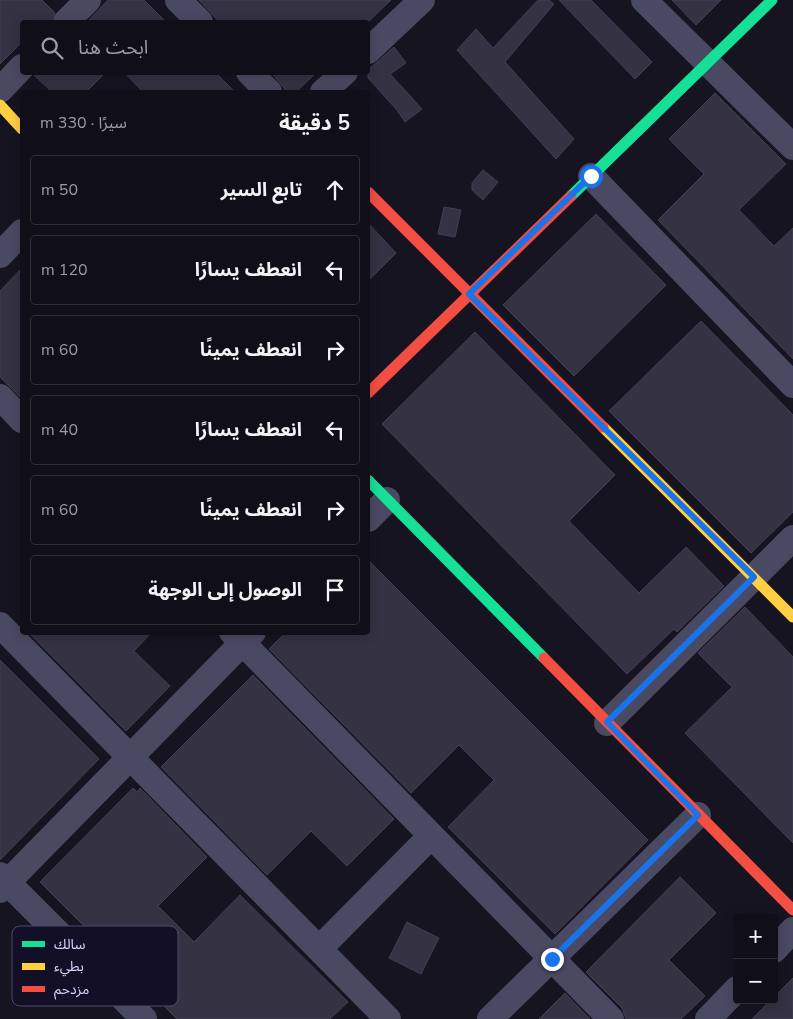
<!DOCTYPE html>
<html lang="ar">
<meta charset="utf-8">
<style>
:root{--surface:#100f19;--page:#191822;--text:#f1f3f6;--muted:#9c9ca2;--line:#302f38}
body{margin:0;font-family:"Nunito Sans","Noto Sans Arabic",sans-serif;background:var(--page);color:var(--text);direction:rtl}
.controls{position:absolute;right:15px;bottom:15px;display:grid;overflow:hidden;border-radius:5px;box-shadow:0 2px 12px #0003}
.controls button{width:45px;height:45px;display:grid;place-items:center;padding:0;border:0;border-bottom:1px solid var(--line);background:var(--surface);color:var(--text);font:25px sans-serif}
.stop{position:absolute;width:15px;height:15px;margin:-11px;border:4px solid #1a73e8;border-radius:50%;background:#fff}
.stop.end{background:#1a73e8;border-color:#fff;box-shadow:0 1px 5px #0008}
.list{margin:0;padding:0;list-style:none}
h2{display:flex;justify-content:space-between;align-items:center;height:65px;margin:0;padding:0 20px;font-size:21px}
h2 small{font-size:16px;font-weight:400;color:var(--muted)}
.list li{display:grid;grid-template-columns:32px 1fr auto;gap:15px;align-items:center;box-sizing:border-box;height:70px;margin:0 10px 10px;padding:0 10px;border:1px solid var(--line);border-radius:5px}
.list b{display:block;font-size:19px;white-space:nowrap}
.list em{font-size:16px;font-style:normal;color:var(--muted)}
.icon{flex:none;width:28px;height:28px;fill:none;stroke:currentColor;stroke-width:2;stroke-linecap:round;stroke-linejoin:round}
.map{position:relative;flex:none;width:793px;height:1019px;overflow:hidden;direction:ltr}
.search{position:absolute;background:var(--surface);box-shadow:0 2px 12px #0003;left:20px;top:20px;width:350px;height:55px;display:flex;align-items:center;gap:12px;box-sizing:border-box;padding:0 18px;border-radius:5px;color:var(--muted);font-size:19px}
.panel{position:absolute;background:var(--surface);box-shadow:0 2px 12px #0003;left:20px;top:90px;width:350px;height:545px;border-radius:5px;direction:rtl}
.map>svg:first-child{display:block}
</style>
<div class="map">
<svg width="793" height="1019" viewBox="0 0 793 1019">
<rect width="100%" height="100%" fill="#161421"/>
<!-- building -->
<path fill="#343243" stroke="#433f54" d="M 0,0 L 42,0 L 55,13 L 51,22 L 22,22 L 22,42 L 0,64 Z
M 108,0 L 144,0 L 166,22 L 87,22 Z
M 199,0 L 391,0 L 368,22 L 219,22 Z
M 538,0 L 549,0 L 554,4 L 505,62 L 574,139 L 556,159 L 457,50 L 476,29 L 493,48 Z
M 559,0 L 591,0 L 652,62 L 635,79 Z
M 672,0 L 721,0 L 696,25 Z
M 394,47 L 406,63 L 390,74 L 422,109 L 405,122 L 397,110 L 368,78 L 368,70 Z
M 36,72 L 106,72 L 86,92 L 52,92 L 34,75 Z
M 124,72 L 215,72 L 235,92 L 143,92 Z
M 271,72 L 317,72 L 296,92 L 287,92 Z
M 715,93 L 786,164 L 739,210 L 774,246 L 793,228 L 793,359 L 658,220 L 704,174 L 669,139 Z
M 483,170 L 498,182 L 483,200 L 472,190 L 472,183 Z
M 444,207 L 461,210 L 455,237 L 438,234 Z
M 596,214 L 666,285 L 574,376 L 503,305 Z
M 368,223 L 396,253 L 368,281 Z
M 22,268 L 22,399 L 0,377 L 0,291 Z
M 701,321 L 793,415 L 793,512 L 751,553 L 609,411 Z
M 475,332 L 615,475 L 569,521 L 639,593 L 686,547 L 724,586 L 677,632 L 674,629 L 627,674 L 382,424 Z
M 368,560 L 648,840 L 555,934 L 448,827 L 494,780 L 459,745 L 411,793 L 269,649 L 286,632 L 368,632 Z
M 745,607 L 793,657 L 793,843 L 685,733 L 732,687 L 698,653 Z
M 28,632 L 152,632 L 134,651 L 170,686 L 126,731 Z
M 0,660 L 99,759 L 0,860 Z
M 253,675 L 394,819 L 347,866 L 311,831 L 267,875 L 161,767 Z
M 133,788 L 137,792 L 140,788 L 207,857 L 158,906 L 194,942 L 240,895 L 348,1002 L 330,1019 L 177,1019 L 40,882 Z
M 680,877 L 716,913 L 669,960 L 705,996 L 681,1019 L 626,1019 L 622,1008 L 586,972 Z
M 407,922 L 439,938 L 421,974 L 389,958 Z
M 793,978 L 793,1019 L 752,1019 L 771,1000 L 774,1000 L 774,997 Z
M 565,993 L 590,1019 L 539,1019 Z"/>
<g fill="none" stroke-linecap="round" stroke-linejoin="round">
<!-- street -->
<path stroke="#4a4962" stroke-width="26" d="M 178,0 L 200,22
M 644,0 L 793,147
M 66,22 L 88,0
M 368,51 L 422,0
M 249,72 L 269,92
M 0,90 L 22,67
M 323,92 L 345,72
M 591,176 L 793,385
M 0,255 L 22,232
M 0,397 L 22,420
M 368,519 L 387,500
M 0,625 L 388,1019
M 232,632 L 611,1019
M 607,723 L 793,538
M 0,875 L 144,1019
M 0,890 L 253,632
M 319,949 L 431,836
M 774,950 L 793,930
M 490,1019 L 698,815
M 708,1019 L 737,989"/>
<!-- fast -->
<path stroke="#16e098" stroke-width="11" d="M 571,196 L 772,0
M 368,480 L 544,658"/>
<!-- slow -->
<path stroke="#ffcf43" stroke-width="11" d="M 0,105 L 22,129
M 603,427 L 793,617"/>
<!-- jam -->
<path stroke="#f24e42" stroke-width="11" d="M 368,192 L 603,427
M 368,393 L 571,196
M 544,658 L 793,910"/>
</g>
<g fill="none" stroke-linecap="round" stroke-linejoin="round">
<!-- route -->
<path stroke="#1a73e8" stroke-width="6" d="M 552,959 L 698,815 L 607,722 L 754,577 L 469,294 L 591,176"/>
</g>
<!-- legend -->
<rect x="12" y="926" width="166" height="80" rx="8" fill="#130f26" stroke="#4e4a67" stroke-width="1"/>
<rect x="22" y="941" width="23" height="6" fill="#16e098"/>
<rect x="22" y="963" width="23" height="7" fill="#ffcf43"/>
<rect x="22" y="986" width="23" height="6" fill="#f24e42"/>
<g font-size="14" fill="#d9d4ff">
<text x="54" y="949">سالك</text>
<text x="54" y="971">بطيء</text>
<text x="54" y="994">مزدحم</text>
</g>
</svg>
<div class="controls">
<button>+</button>
<button>−</button>
</div>
<div class="stop" style="left:591px;top:176px"></div>
<div class="stop end" style="left:552px;top:959px"></div>
<div class="search"><svg class="icon" aria-label="search" viewBox="0 0 24 24"><circle cx="10" cy="10" r="6"/><path d="M15 15l6 6"/></svg>ابحث هنا</div>
<section class="panel">
<h2>5 دقيقة<small>سيرًا · 330 m</small></h2>
<ul class="list">
<li><svg class="icon" aria-label="ahead" viewBox="0 0 24 24"><path d="M12 20V5M6 11l6-6 6 6"/></svg><div><b>تابع السير</b></div><em>50 m</em></li>
<li><svg class="icon" aria-label="left" viewBox="0 0 24 24"><path d="M17 20v-9H6M10 6l-5 5 5 5"/></svg><div><b>انعطف يسارًا</b></div><em>120 m</em></li>
<li><svg class="icon" aria-label="right" viewBox="0 0 24 24"><path d="M7 20v-9h11M14 6l5 5-5 5"/></svg><div><b>انعطف يمينًا</b></div><em>60 m</em></li>
<li><svg class="icon" aria-label="left" viewBox="0 0 24 24"><path d="M17 20v-9H6M10 6l-5 5 5 5"/></svg><div><b>انعطف يسارًا</b></div><em>40 m</em></li>
<li><svg class="icon" aria-label="right" viewBox="0 0 24 24"><path d="M7 20v-9h11M14 6l5 5-5 5"/></svg><div><b>انعطف يمينًا</b></div><em>60 m</em></li>
<li><svg class="icon" aria-label="arrive" viewBox="0 0 24 24"><path d="M6 21V4h12l-3 4 3 4H6"/></svg><div><b>الوصول إلى الوجهة</b></div></li>
</ul>
</section>
</div>
